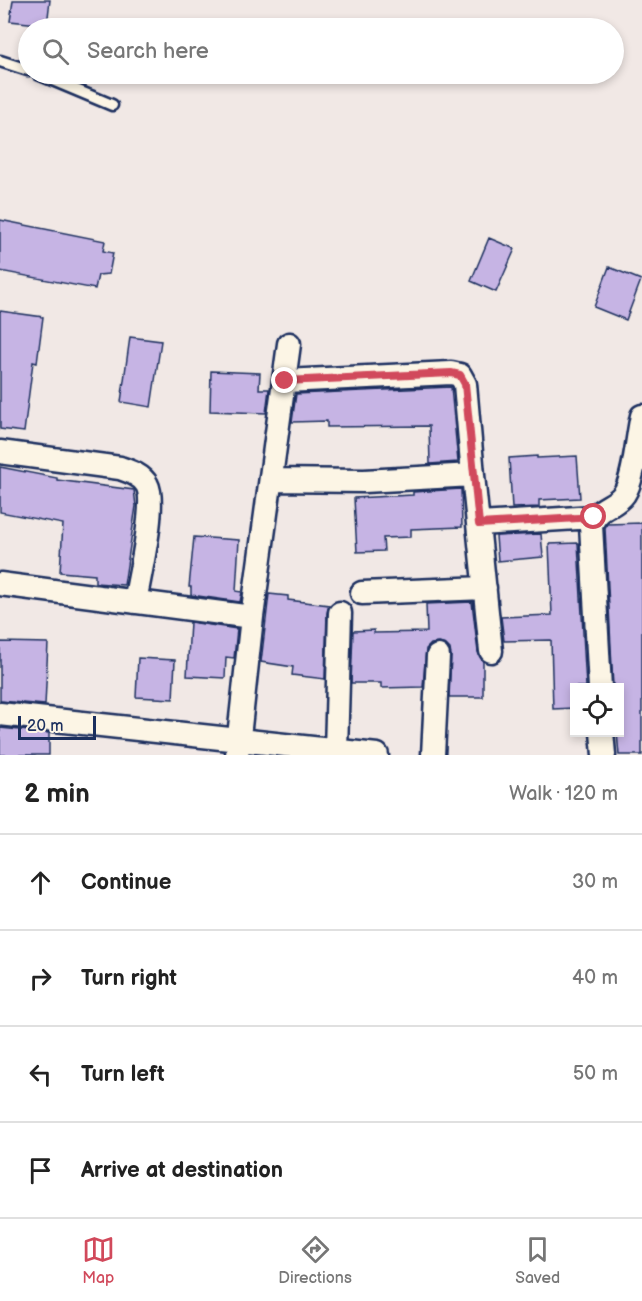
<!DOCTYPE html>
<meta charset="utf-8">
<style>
:root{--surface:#fff;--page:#f6f6f6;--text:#222;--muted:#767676;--line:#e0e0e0;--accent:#d1495b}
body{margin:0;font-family:"Balsamiq Sans",sans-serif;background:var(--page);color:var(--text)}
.controls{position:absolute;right:18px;bottom:18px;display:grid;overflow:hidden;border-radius:0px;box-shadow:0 3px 9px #0003}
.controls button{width:54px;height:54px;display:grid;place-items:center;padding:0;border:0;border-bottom:2px solid var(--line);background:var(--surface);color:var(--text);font:30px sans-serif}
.scale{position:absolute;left:18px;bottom:15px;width:78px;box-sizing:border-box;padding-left:6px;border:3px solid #1b2f5e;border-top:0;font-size:16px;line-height:21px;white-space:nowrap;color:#1b2f5e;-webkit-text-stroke:4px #fcf5e5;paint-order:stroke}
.stop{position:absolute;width:18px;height:18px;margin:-14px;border:4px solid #d1495b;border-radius:50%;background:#fff}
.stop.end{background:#d1495b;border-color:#fff;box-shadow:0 2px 6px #0008}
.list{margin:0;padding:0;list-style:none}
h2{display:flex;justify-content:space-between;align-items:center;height:78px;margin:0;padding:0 24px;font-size:26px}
h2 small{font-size:20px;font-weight:400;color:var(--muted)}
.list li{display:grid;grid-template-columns:39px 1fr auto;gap:18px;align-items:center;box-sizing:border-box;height:96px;padding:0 24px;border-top:2px solid var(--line)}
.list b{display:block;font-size:22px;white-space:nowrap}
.list em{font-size:20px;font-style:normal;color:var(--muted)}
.icon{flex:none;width:33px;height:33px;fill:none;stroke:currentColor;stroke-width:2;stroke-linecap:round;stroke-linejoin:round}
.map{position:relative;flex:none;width:642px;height:755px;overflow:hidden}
.search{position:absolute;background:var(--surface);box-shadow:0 3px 9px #0003;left:18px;right:18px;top:18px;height:66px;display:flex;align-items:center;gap:15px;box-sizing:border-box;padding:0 21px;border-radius:33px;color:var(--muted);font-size:22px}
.sheet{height:462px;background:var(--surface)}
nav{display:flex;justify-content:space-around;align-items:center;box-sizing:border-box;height:84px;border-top:2px solid var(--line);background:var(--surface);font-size:16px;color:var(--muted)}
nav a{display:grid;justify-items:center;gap:3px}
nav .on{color:var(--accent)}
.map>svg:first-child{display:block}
</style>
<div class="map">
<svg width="642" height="755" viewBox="0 0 642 755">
<rect width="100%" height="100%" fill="#f1e8e5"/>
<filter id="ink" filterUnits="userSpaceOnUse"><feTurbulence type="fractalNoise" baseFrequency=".0167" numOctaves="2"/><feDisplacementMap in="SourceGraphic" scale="12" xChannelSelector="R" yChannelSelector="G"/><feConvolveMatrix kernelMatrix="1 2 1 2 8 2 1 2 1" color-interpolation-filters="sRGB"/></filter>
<g filter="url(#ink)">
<!-- building -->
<path fill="#c6b4e4" stroke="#1b2f5e" stroke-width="1.5" d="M 13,0 L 50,0 L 47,25 L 10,21 Z
M 0,220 L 105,241 L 103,251 L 113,253 L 109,274 L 98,275 L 95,289 L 0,271 Z
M 489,238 L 515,249 L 496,292 L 471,281 Z
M 609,267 L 641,280 L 626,320 L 594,307 Z
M 0,311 L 43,317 L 37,363 L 33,362 L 24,432 L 0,429 Z
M 130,337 L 161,341 L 151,407 L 121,402 Z
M 211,371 L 260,373 L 259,389 L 269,389 L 266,413 L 210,411 Z
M 451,387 L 458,462 L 430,464 L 429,426 L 327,427 L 327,421 L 292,422 L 296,394 Z
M 537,456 L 537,458 L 577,456 L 580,498 L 539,500 L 539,507 L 512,508 L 509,458 Z
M 0,467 L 57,478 L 57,480 L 134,490 L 136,506 L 124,585 L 95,583 L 95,575 L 60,572 L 63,524 L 0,512 Z
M 461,489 L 462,527 L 411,529 L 411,537 L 383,538 L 384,551 L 357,552 L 354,498 L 413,495 L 413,492 Z
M 642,523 L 642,755 L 619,755 L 617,732 L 620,732 L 620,687 L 613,687 L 605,528 L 607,524 Z
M 541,534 L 543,557 L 498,561 L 496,536 Z
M 194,537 L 239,540 L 236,591 L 242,592 L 240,602 L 191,595 L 191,587 L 189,587 Z
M 578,543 L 586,687 L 574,687 L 574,708 L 553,709 L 551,640 L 504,641 L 501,617 L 552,615 L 549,544 Z
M 269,594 L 288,596 L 288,600 L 329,605 L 327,613 L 325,679 L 292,675 L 293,667 L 261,662 Z
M 472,602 L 478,652 L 483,662 L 483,697 L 449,697 L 451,656 L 450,649 L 446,645 L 439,643 L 431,644 L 426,649 L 423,687 L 381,688 L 381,683 L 351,683 L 353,631 L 374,630 L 374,633 L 427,632 L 426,604 Z
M 190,622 L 237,629 L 234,658 L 226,657 L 225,678 L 187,676 Z
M 0,642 L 48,643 L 45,705 L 0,701 Z
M 138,658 L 175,660 L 173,699 L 136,697 Z
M 0,728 L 49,733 L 49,755 L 0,755 Z"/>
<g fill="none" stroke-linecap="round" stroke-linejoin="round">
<defs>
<path id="lane" d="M 0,61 L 28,70
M 38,74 L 112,105"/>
<path id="street" d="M 285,381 L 451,373 L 460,375 L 465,384 L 473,475
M 0,452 L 120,468 C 129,471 142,475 147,485 C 157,503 139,578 135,602
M 271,480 L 364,481 L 473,475 L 491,651
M 479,524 L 594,517
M 0,584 L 252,617
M 362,593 L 485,588
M 600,688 L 591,525 C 598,506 614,508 624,494 C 635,477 637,437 642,416
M 0,714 L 377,755
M 602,732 L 604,755
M 336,750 L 340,613
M 237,755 L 252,617 L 289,344
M 433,755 L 438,656"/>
</defs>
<!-- lane casing -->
<use href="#lane" stroke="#1b2f5e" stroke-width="15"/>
<!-- street casing -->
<use href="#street" stroke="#1b2f5e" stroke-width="27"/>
<!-- lane -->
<use href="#lane" stroke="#fcf5e5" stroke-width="10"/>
<!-- street -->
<use href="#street" stroke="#fcf5e5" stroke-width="22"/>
</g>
</g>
<g fill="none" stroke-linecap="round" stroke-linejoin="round" filter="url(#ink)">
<!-- route -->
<path stroke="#d1495b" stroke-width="8" d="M 285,381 L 451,373 L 460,375 L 465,384 L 479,524 L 594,517"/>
</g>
</svg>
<div class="controls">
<button><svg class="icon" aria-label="locate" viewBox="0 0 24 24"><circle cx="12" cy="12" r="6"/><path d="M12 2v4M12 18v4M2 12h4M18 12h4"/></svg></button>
</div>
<div class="scale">20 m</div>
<div class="stop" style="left:594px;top:517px"></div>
<div class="stop end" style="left:285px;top:381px"></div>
<div class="search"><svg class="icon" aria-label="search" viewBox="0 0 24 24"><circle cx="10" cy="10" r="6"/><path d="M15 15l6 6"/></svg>Search here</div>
</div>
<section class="sheet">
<h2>2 min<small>Walk · 120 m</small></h2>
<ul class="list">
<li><svg class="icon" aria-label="ahead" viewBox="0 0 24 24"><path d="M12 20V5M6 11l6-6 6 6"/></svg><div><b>Continue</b></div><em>30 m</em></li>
<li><svg class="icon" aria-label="right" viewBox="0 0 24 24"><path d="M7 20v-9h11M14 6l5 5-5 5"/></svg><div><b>Turn right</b></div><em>40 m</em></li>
<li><svg class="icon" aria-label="left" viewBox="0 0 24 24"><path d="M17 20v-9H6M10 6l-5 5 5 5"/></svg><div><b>Turn left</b></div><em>50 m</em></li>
<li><svg class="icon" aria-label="arrive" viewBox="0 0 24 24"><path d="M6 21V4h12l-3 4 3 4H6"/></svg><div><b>Arrive at destination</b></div></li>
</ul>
</section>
<nav>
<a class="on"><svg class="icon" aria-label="map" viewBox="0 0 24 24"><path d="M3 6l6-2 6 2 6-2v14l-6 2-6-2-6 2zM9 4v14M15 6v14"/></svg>Map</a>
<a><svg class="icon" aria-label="directions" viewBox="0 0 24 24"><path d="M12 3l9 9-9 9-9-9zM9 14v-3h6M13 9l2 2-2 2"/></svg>Directions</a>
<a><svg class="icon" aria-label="saved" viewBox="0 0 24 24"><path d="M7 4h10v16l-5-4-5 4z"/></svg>Saved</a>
</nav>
